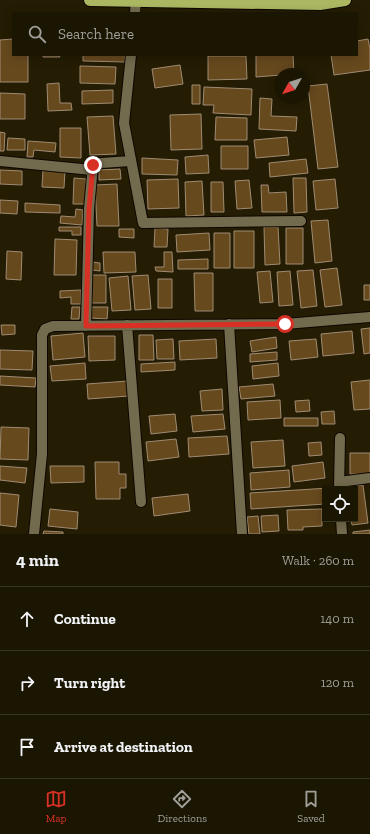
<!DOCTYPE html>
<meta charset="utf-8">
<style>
:root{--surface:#1b1602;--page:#241f0c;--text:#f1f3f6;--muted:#a09f99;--line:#393524;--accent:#d93025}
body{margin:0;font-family:"Zilla Slab",serif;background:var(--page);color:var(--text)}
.controls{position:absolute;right:12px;bottom:12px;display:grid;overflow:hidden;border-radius:0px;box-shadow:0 2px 10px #0003}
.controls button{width:36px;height:36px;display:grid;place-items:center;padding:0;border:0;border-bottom:1px solid var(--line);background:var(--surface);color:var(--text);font:20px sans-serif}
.compass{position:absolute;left:274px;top:68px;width:36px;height:36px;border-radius:50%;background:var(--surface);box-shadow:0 2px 10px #0003;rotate:231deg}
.stop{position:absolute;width:12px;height:12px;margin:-9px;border:3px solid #d93025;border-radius:50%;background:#fff}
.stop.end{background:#d93025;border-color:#fff;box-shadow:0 1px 4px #0008}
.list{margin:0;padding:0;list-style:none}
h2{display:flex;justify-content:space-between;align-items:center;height:52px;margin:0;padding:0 16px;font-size:17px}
h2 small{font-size:13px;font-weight:400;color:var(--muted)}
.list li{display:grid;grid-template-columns:26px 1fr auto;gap:12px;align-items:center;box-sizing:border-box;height:64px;padding:0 16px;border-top:1px solid var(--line)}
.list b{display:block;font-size:15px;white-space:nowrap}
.list em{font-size:13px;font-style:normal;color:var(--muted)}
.icon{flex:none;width:22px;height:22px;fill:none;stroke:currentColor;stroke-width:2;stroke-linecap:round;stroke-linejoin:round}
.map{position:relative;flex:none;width:370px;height:534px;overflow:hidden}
.search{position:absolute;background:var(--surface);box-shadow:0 2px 10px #0003;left:12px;right:12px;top:12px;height:44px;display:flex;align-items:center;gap:10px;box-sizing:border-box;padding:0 14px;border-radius:0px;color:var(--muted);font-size:15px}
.sheet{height:244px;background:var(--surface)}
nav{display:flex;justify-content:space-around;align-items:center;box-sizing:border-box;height:56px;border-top:1px solid var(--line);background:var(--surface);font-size:11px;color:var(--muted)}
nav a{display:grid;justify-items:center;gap:2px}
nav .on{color:var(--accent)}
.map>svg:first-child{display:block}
</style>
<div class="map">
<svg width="370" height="534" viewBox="0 0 370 534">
<rect width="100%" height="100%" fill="#241d03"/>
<!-- building -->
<path fill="#67491e" stroke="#9f8b72" d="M 13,39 L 13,55 L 28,55 L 28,82 L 0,82 L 0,40 Z
M 368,39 L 370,49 L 370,70 L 334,75 L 331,55 L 357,55 L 357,41 Z
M 43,55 L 59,55 L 60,57 L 43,57 Z
M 83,55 L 125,55 L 125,62 L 83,61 Z
M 256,55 L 293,55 L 294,74 L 256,77 Z
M 208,56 L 246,56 L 247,79 L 208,80 Z
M 180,65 L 183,84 L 155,88 L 152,69 Z
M 80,66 L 116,67 L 115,84 L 80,83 Z
M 59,83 L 60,103 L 71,103 L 72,110 L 48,111 L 47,84 Z
M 327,84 L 338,167 L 318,169 L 308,86 Z
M 192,85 L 200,85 L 200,104 L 192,104 Z
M 204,87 L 252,89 L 251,115 L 213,113 L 214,105 L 203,105 Z
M 113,90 L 113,103 L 82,104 L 82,91 Z
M 0,93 L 25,94 L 25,119 L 0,119 Z
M 260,98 L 272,99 L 271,116 L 297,117 L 296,131 L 259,129 Z
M 201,114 L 202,149 L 171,150 L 170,115 Z
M 113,116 L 116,154 L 90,155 L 87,117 Z
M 216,117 L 247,118 L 247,140 L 215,140 Z
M 60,128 L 81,128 L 81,158 L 60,157 Z
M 0,132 L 5,133 L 4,151 L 0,151 Z
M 287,137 L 289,155 L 256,158 L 254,140 Z
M 8,138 L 25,139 L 25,150 L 7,150 Z
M 28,141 L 56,143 L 55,152 L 34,150 L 33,157 L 27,157 Z
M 221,146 L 248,146 L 248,169 L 221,169 Z
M 208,155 L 209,173 L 186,174 L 185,157 Z
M 142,158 L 178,160 L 177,175 L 142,174 Z
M 306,159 L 308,173 L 270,177 L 269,163 Z
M 120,169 L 121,179 L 99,180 L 99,170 Z
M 0,170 L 22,171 L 22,185 L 0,184 Z
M 43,170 L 65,171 L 64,188 L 42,187 Z
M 74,178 L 86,179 L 85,204 L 73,204 Z
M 293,178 L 306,178 L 307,212 L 294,213 Z
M 178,179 L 179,208 L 148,209 L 147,180 Z
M 335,179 L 338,208 L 316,210 L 313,181 Z
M 249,180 L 252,208 L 237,209 L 235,181 Z
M 202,181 L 204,215 L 186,216 L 185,182 Z
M 211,182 L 223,182 L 224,212 L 211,212 Z
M 117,184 L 119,226 L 97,226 L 95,185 Z
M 261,185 L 268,185 L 269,193 L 286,192 L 287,212 L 262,212 Z
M 0,200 L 18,201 L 17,214 L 0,213 Z
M 25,203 L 60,205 L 60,213 L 25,212 Z
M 76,209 L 83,210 L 82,225 L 60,223 L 61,216 L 75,217 Z
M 328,220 L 332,261 L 315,263 L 311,221 Z
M 59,227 L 81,227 L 81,235 L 72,235 L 72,231 L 59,231 Z
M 264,227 L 278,227 L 280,264 L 265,265 Z
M 155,228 L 168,229 L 167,247 L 154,247 Z
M 286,228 L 303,228 L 303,264 L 286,264 Z
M 119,229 L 134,229 L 134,238 L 119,237 Z
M 234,231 L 254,231 L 254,268 L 234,268 Z
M 209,233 L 210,250 L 177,252 L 176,235 Z
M 214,233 L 230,233 L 230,268 L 214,268 Z
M 55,239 L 77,240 L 76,275 L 54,275 Z
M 7,251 L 22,252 L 21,280 L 6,279 Z
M 103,252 L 135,252 L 136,272 L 104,273 Z
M 164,252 L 172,252 L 173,272 L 156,271 L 155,267 L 164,267 Z
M 208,259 L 208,269 L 178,269 L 178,260 Z
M 92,262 L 100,263 L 100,271 L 92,270 Z
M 337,268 L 342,305 L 325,307 L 320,270 Z
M 313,270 L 317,306 L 301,308 L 297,271 Z
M 270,271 L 273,302 L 260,303 L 257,272 Z
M 290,271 L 293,305 L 279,306 L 277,272 Z
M 194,273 L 213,273 L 213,311 L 195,311 Z
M 91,275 L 106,275 L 106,303 L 92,303 Z
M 148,275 L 151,309 L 135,310 L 132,276 Z
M 128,276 L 131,310 L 112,311 L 109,278 Z
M 158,279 L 172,279 L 172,308 L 158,308 Z
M 364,285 L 370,285 L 370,300 L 364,300 Z
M 81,290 L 81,304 L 71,304 L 71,297 L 60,298 L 60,291 Z
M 72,307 L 80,307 L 79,319 L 71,319 Z
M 92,307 L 108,307 L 107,319 L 91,318 Z
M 1,325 L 15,325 L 15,334 L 2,335 Z
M 370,328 L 370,353 L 364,354 L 361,329 Z
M 352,331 L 354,353 L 323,356 L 321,334 Z
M 83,333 L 85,357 L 53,360 L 51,336 Z
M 139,335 L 153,335 L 154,360 L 139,360 Z
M 88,336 L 115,336 L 115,360 L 89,361 Z
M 276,337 L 277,348 L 252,352 L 250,341 Z
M 173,339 L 174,359 L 157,359 L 156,340 Z
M 216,339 L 217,358 L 180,360 L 179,341 Z
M 316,339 L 318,357 L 291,360 L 289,341 Z
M 0,350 L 33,351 L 32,370 L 0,369 Z
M 277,352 L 277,360 L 250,362 L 250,354 Z
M 175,362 L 175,370 L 141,372 L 141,364 Z
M 85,363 L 86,379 L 52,381 L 50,366 Z
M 278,363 L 279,376 L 253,379 L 252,366 Z
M 0,376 L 36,378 L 35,387 L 0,385 Z
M 370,380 L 370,409 L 354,410 L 351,382 Z
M 128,381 L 129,396 L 88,399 L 87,384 Z
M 273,384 L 275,396 L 241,399 L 239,387 Z
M 222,389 L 223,410 L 202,411 L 200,391 Z
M 280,400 L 281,418 L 248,420 L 247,402 Z
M 309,400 L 310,411 L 296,412 L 295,401 Z
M 334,411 L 335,424 L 322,424 L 321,412 Z
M 175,414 L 177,431 L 151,434 L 149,416 Z
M 223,414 L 225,429 L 193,432 L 191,416 Z
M 284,418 L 318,418 L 318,426 L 284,426 Z
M 1,427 L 29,428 L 28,460 L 0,459 Z
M 227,436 L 229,454 L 189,457 L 188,438 Z
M 176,439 L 179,457 L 148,461 L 146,442 Z
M 283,440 L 285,466 L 253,468 L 251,442 Z
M 321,442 L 322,455 L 309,456 L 308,443 Z
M 350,453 L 370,453 L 370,475 L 350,474 Z
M 95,462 L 119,462 L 119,474 L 126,474 L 126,488 L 120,488 L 120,499 L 96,499 Z
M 323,462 L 325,478 L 294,482 L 292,466 Z
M 0,466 L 27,468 L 25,483 L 0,480 Z
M 50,466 L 84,466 L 84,482 L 51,483 Z
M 289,470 L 290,487 L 251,490 L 250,473 Z
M 363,485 L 368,523 L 352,525 L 351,519 L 355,519 L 355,489 L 348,489 L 347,487 Z
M 329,488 L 329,489 L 325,489 L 325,504 L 251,509 L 250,493 Z
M 0,493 L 19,495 L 16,527 L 0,525 Z
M 188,494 L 190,511 L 154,516 L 152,498 Z
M 50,509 L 78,512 L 77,529 L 48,526 Z
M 322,509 L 322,526 L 303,527 L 303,530 L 288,530 L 287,510 Z
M 278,515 L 279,531 L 262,532 L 261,516 Z
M 258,516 L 260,534 L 249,534 L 247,517 Z
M 370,530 L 370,534 L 353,534 L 353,532 Z
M 44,531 L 63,532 L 63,534 L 43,534 Z"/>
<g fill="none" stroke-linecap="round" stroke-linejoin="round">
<defs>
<path id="minor" d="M 135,13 L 136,0
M 131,55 L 124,123 L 143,223 L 301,221
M 0,161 L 92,170
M 229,324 L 242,534
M 127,325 L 141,502
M 86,326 L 89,209 L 93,165 L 102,163 L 130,161
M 339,482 L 370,478
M 339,489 L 340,438
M 341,519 L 342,534
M 34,534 L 42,454 L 42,335 L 45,329 L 53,326 L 285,324 L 370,317"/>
<path id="highway" d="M 90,0 L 320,4 L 345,0"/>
</defs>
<!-- minor casing -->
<use href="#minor" stroke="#0d0700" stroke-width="12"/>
<!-- highway casing -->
<use href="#highway" stroke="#0d0700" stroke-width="14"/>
<!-- minor -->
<use href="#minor" stroke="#736b4e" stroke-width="10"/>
<!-- highway -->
<use href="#highway" stroke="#abb761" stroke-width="12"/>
</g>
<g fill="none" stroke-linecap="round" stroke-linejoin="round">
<!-- route -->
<path stroke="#d93025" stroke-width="5" d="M 93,165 L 89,209 L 86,326 L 285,324"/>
</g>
</svg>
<div class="controls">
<button><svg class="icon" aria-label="locate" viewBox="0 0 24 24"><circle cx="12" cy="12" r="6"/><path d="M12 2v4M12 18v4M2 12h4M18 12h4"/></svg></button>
</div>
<svg class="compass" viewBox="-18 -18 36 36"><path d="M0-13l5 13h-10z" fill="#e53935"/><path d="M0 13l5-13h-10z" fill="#a09f99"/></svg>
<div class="stop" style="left:285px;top:324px"></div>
<div class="stop end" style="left:93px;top:165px"></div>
<div class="search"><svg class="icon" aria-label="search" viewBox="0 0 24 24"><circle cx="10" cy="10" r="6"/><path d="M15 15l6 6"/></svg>Search here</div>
</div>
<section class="sheet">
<h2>4 min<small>Walk · 260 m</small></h2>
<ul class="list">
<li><svg class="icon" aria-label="ahead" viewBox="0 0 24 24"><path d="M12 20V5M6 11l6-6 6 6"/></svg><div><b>Continue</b></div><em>140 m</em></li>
<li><svg class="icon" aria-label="right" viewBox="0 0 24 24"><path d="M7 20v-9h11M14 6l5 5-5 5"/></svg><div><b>Turn right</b></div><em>120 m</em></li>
<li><svg class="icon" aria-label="arrive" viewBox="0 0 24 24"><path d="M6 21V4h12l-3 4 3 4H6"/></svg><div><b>Arrive at destination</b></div></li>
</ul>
</section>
<nav>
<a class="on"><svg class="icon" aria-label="map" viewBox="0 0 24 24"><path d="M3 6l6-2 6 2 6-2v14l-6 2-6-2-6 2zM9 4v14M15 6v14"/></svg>Map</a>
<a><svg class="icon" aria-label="directions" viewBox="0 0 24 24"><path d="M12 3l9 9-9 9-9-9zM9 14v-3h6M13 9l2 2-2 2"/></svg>Directions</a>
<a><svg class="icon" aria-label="saved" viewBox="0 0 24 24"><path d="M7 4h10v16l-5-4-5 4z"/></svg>Saved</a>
</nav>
